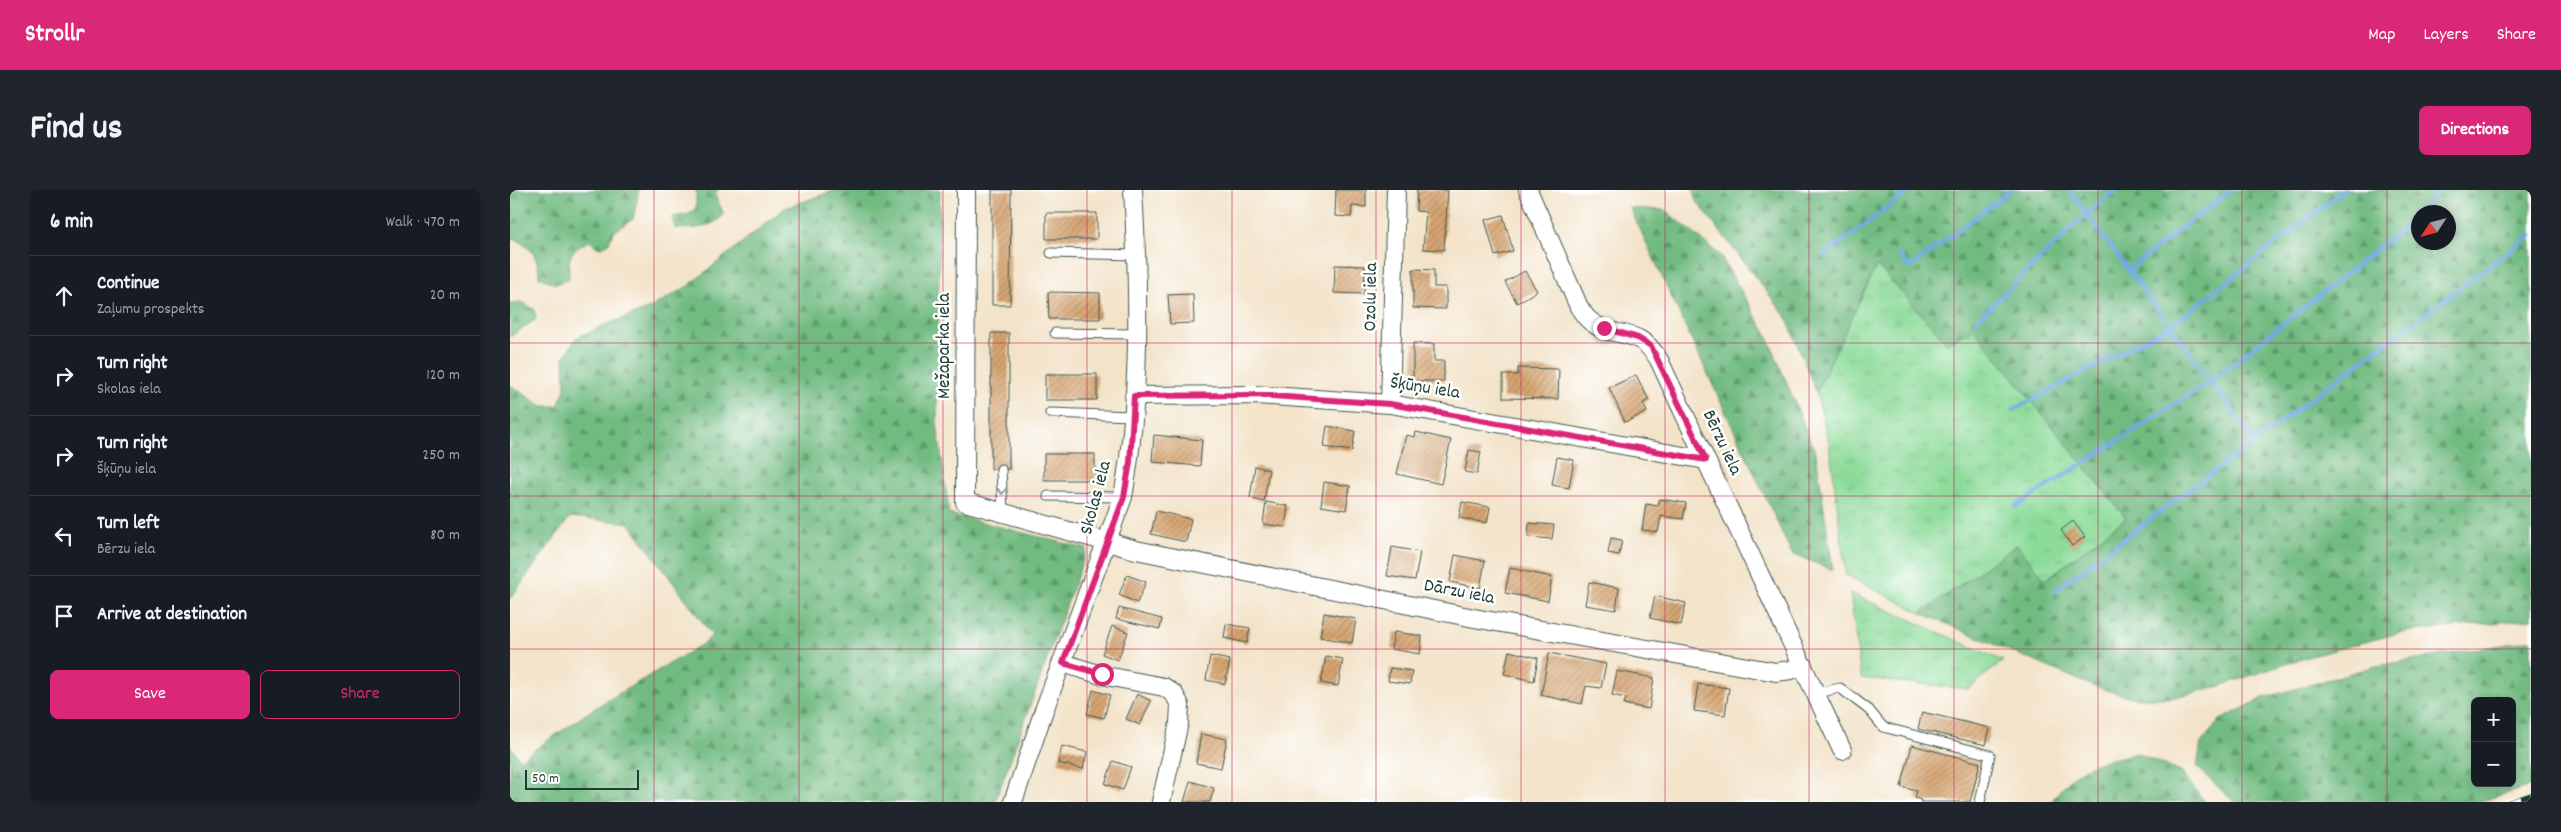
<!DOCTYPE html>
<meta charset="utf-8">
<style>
:root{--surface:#171b24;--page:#20242c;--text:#f1f3f6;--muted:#9ea1a6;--line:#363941;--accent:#db2777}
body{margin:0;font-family:Dekko,sans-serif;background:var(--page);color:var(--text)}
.controls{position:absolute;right:15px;bottom:15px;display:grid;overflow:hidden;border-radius:8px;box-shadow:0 2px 8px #0003}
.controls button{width:45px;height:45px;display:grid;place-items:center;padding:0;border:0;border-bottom:1px solid var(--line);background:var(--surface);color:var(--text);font:25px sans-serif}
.compass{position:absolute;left:1901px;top:15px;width:45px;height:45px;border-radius:50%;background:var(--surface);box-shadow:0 2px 8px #0003;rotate:234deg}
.scale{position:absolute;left:15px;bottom:12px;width:114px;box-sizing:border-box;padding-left:5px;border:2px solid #1f3d34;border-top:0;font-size:14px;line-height:18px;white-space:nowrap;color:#1f3d34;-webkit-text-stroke:4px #fff;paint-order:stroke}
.stop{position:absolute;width:15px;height:15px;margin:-11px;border:4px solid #db2777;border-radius:50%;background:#fff}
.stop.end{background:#db2777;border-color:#fff;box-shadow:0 1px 5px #0008}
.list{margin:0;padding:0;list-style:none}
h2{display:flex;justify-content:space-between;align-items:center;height:65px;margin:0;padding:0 20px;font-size:21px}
h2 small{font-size:16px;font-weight:400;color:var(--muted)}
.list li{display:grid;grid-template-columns:32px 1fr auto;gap:15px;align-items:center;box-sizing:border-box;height:80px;padding:0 20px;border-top:1px solid var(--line)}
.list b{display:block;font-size:19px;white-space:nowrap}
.list p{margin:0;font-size:16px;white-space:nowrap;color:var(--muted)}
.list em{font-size:16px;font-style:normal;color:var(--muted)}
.actions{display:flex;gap:10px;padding:15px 20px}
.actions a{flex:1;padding:11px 0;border:1px solid var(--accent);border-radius:8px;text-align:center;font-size:18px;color:var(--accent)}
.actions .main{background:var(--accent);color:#fff}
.icon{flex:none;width:28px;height:28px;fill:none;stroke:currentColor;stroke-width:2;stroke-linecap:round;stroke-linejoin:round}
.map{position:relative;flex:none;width:2021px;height:612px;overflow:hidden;border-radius:8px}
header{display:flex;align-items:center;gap:30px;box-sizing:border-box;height:70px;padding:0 25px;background:var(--accent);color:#fff}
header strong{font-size:24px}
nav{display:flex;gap:28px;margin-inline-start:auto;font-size:18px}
.intro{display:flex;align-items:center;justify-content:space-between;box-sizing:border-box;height:120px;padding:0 30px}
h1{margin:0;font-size:35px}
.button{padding:12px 22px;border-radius:8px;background:var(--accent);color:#fff;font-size:18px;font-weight:700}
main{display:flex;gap:30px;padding:0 30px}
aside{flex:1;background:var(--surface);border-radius:8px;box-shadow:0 2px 8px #0003}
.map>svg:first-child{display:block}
</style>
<header>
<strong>Strollr</strong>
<nav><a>Map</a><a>Layers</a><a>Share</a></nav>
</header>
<div class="intro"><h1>Find us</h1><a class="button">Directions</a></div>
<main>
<aside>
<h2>6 min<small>Walk · 470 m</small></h2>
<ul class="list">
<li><svg class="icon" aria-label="ahead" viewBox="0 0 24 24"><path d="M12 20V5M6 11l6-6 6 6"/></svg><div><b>Continue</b><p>Zaļumu prospekts</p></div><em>20 m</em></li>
<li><svg class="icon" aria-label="right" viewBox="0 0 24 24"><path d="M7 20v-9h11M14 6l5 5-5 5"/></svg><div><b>Turn right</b><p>Skolas iela</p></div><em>120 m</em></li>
<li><svg class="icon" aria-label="right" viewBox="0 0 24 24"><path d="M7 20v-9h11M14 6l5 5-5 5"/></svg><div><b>Turn right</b><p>Šķūņu iela</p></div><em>250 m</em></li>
<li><svg class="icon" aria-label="left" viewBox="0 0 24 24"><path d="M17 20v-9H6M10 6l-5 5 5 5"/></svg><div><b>Turn left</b><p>Bērzu iela</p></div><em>80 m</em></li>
<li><svg class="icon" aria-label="arrive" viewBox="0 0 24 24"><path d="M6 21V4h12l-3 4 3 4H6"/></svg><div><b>Arrive at destination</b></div></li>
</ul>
<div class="actions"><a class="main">Save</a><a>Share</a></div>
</aside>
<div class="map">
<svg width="2021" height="612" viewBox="0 0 2021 612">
<defs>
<pattern id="grass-tufts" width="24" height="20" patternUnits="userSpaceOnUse" patternTransform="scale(1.25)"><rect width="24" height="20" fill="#8cdb99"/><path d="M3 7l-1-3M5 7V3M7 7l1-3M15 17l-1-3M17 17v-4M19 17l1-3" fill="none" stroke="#78bd84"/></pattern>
<pattern id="forest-firs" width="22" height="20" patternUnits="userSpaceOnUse" patternTransform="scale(1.25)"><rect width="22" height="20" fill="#71bb81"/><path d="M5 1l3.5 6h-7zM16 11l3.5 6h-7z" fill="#5c996a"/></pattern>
<pattern id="building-hatch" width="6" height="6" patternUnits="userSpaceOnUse" patternTransform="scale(1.25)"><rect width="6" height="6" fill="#d7a572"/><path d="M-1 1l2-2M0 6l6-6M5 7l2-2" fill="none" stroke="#ae885e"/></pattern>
</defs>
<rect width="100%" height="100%" fill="#fff"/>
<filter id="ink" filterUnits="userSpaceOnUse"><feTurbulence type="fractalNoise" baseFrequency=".02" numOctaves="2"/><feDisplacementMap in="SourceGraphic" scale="10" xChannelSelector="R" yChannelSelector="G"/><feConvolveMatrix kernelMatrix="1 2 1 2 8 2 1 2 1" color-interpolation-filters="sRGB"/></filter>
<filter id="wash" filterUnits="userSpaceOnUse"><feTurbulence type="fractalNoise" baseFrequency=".0096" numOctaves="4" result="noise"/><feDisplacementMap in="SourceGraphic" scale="20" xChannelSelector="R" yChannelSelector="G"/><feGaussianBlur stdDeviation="1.12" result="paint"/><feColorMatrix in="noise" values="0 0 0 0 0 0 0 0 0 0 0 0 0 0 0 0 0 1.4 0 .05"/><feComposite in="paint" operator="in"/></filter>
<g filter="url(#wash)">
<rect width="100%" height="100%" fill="#f3e3c9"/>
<!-- grass -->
<path fill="url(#grass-tufts)" stroke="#568c66" d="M 1367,74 L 1437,153 L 1464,138 L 1616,328 L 1535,390 L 1507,355 L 1411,423 L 1336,385 L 1319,252 L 1306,202 Z
M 1340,403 L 1493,471 L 1458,499 L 1351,488 Z"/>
<!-- forest -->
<path fill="url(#forest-firs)" stroke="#487c5a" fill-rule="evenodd" d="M 0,0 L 129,0 L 123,29 L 104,42 L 98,54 L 89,58 L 79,51 C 59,61 58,67 59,89 L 46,94 L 29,87 C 28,65 23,60 4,48 L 0,50 Z
M 186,0 L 208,0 L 205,5 L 214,24 C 203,38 182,40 165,38 L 162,27 L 179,24 L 186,18 Z
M 326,0 L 430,0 L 427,232 L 439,324 L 577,359 L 485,612 L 0,612 L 0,556 L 10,570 L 83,519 L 196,452 L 202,445 L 119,333 L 60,327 L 0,409 L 0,195 L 32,216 L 48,216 L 55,199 L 54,167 L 66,148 L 95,135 L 140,118 L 178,96 L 275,18 Z
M 1183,0 L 2021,0 L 2021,429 L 1893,442 L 1794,468 L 1704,498 L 1660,508 L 1624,508 L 1583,496 L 1411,423 L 1507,355 L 1535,390 L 1616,328 L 1464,139 L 1437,153 L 1367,75 L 1306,202 L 1277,128 L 1185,9 ZM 1909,22 L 1939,22 L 1939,52 L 1909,52 Z
M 1120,18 L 1155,20 L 1210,65 L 1257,145 L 1306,264 L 1323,380 L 1282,364 Z
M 11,112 L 24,119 L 26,129 L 0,147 L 0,113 Z
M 2021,450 L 2021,596 L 1968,612 L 1724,612 L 1687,577 L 1691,553 L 1710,530 L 1753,508 L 1866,476 ZM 1965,511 L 2002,511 L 2002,593 L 1965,593 Z
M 1627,563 L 1671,582 L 1695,612 L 1541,612 C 1569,573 1582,574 1627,563 Z"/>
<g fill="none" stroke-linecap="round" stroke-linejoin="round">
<!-- stream -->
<path stroke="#6faae0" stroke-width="4.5" d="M 1559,0 L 1745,251
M 1911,22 L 1927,0
M 1389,65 L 1399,78 L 1501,0
M 1313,66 L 1401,0
M 1618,80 L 1721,0
M 1466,131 L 1577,23 L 1606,0
M 1503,220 L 1660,136 L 1834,0
M 1505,317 L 1701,191 L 1909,26
M 1544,401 L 2021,45"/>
</g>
<g id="blocks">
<!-- building -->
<path fill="url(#building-hatch)" d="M 482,0 L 501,0 L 500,115 L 482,115 Z
M 826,0 L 856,0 L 856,17 L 842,16 L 841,27 L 825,26 Z
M 907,0 L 938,0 L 934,60 L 913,59 L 916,22 L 906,21 Z
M 536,23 L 587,23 L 587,49 L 536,49 Z
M 993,25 L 1003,61 L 985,66 L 975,30 Z
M 825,75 L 855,76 L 854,104 L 824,103 Z
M 903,79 L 924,80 L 924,97 L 936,97 L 936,119 L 903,118 Z
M 1015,81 L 1027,101 L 1007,113 L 995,92 Z
M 538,102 L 590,103 L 590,129 L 539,129 Z
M 683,104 L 684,133 L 660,134 L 658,105 Z
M 481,143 L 499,143 L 499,279 L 481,279 Z
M 903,153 L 924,154 L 924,171 L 934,171 L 934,191 L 903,191 Z
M 1008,178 L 1049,179 L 1048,209 L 993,208 L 993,185 L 1008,185 Z
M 535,184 L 587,184 L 587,210 L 535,210 Z
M 1126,185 L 1139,210 L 1133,213 L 1137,222 L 1115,232 L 1099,198 Z
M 817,236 L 845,241 L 842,261 L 814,257 Z
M 906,242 L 941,250 L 931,294 L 887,284 L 896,245 L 905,247 Z
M 644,245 L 692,250 L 690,276 L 642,272 Z
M 959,260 L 971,262 L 967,284 L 955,282 Z
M 534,264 L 585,264 L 585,290 L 534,290 Z
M 1047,267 L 1064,270 L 1059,298 L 1042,295 Z
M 745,276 L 759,280 L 754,312 L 740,308 Z
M 814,292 L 840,296 L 836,320 L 811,316 Z
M 1149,309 L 1176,313 L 1173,329 L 1151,326 L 1148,342 L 1132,340 L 1136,314 L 1148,316 Z
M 756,312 L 778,316 L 775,337 L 753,334 Z
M 952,312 L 980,317 L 977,333 L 949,328 Z
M 646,321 L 681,329 L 676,352 L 641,344 Z
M 1563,331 L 1575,347 L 1562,356 L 1551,340 Z
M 1019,333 L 1044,335 L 1042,349 L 1018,347 Z
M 1101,348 L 1112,350 L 1109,365 L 1098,363 Z
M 882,357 L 910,362 L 905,390 L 877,386 Z
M 945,365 L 975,371 L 970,398 L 940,392 Z
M 1000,378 L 1042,387 L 1038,411 L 995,403 Z
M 617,385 L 636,392 L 627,413 L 609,405 Z
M 1079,392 L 1109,398 L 1106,420 L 1075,415 Z
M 1145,406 L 1176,413 L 1171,435 L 1140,428 Z
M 609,418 L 652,429 L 650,439 L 606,429 Z
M 814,423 L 846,429 L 842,453 L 810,447 Z
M 716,434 L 740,438 L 737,453 L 714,448 Z
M 602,436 L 618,442 L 608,470 L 592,464 Z
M 884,442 L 912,446 L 910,464 L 881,459 Z
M 999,461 L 1028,468 L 1024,491 L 994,484 Z
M 1039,463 L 1096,474 L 1091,498 L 1076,496 L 1072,514 L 1031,505 Z
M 700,466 L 720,470 L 715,494 L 696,490 Z
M 816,466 L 833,469 L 828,496 L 811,493 Z
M 880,478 L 902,481 L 900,494 L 878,491 Z
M 1107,481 L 1144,488 L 1139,519 L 1114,514 L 1116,508 L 1102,505 Z
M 1188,494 L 1219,498 L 1215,525 L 1184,521 Z
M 583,500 L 600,505 L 594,528 L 577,524 Z
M 627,504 L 641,511 L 630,535 L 616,529 Z
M 1412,522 L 1480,538 L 1476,555 L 1408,539 Z
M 691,544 L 717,549 L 711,578 L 686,573 Z
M 1402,555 L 1470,573 L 1460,612 L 1410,612 L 1411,610 L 1405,608 L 1407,601 L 1391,597 Z
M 552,556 L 577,562 L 573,579 L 548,573 Z
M 603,571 L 621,577 L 613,600 L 595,594 Z
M 680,591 L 704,598 L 700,612 L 674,612 Z"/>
</g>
</g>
<g filter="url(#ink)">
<use href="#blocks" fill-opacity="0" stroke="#3f564a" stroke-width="1"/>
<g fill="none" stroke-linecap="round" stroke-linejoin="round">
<defs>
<path id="lane" d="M 541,63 L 627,65
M 545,143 L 627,144
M 540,223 L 622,226
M 491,279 L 493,323
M 538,306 L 613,307
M 1307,503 L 1330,498 L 1359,520 L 1373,537 L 1480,565 L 1470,612"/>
<path id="street" d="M 456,0 L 455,312 L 626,360 L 964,428 L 1266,482 L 1281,480 L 1293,475
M 1018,0 L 1069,117 C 1072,121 1075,127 1079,130 C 1104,152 1127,133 1149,170 L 1332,560
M 624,206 L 745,205 L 880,214 L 1196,270
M 880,214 L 886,0
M 553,473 L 591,485 L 654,497 L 664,504 L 670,515 L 669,533 L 651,612
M 503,612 L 533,523 L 613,307 C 631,206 629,102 623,0"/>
</defs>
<!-- lane casing -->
<use href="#lane" stroke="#3f564a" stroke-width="11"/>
<!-- street casing -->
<use href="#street" stroke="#3f564a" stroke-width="20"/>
<!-- lane -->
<use href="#lane" stroke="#fff" stroke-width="9"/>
<!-- street -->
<use href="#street" stroke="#fff" stroke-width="18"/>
<defs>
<path id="rail" d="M 2000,612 L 2021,605"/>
</defs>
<!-- rail casing -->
<use href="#rail" stroke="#1f3d34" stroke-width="5.5"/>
<!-- rail -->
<use href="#rail" stroke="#fff" stroke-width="4" stroke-dasharray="11" stroke-linecap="butt"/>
</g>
<!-- one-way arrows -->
<defs><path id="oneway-chevron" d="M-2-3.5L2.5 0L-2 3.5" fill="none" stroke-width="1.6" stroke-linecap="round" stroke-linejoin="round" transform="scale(1.25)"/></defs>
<use stroke="#8f9e9a" href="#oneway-chevron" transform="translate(492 301) rotate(87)"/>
</g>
<g fill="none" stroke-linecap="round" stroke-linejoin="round" filter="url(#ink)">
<!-- route -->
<path stroke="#db2777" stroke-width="6" d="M 592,484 L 553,473 L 614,307 L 620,272 L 624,206 L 745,205 L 880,214 L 1196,270 L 1141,156 L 1128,148 L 1094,138"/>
</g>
<!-- grid -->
<path fill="none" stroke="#c2185b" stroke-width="1" stroke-opacity="0.55" d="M 144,0 L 144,612M 289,0 L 289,612M 433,0 L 433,612M 577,0 L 577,612M 722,0 L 722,612M 866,0 L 866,612M 1011,0 L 1011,612M 1155,0 L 1155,612M 1299,0 L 1299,612M 1444,0 L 1444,612M 1588,0 L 1588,612M 1732,0 L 1732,612M 1877,0 L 1877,612M 0,153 L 2021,153M 0,306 L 2021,306M 0,459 L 2021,459"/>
<g text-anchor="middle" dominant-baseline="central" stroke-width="5" stroke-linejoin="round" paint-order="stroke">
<!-- street labels -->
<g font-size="19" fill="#1f3d34" stroke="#fff">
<text transform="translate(862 107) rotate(-89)">Ozolu iela</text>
<text transform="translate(435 156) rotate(-90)">Mežaparka iela</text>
<text transform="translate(915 199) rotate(9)">Šķūņu iela</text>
<text transform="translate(1211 253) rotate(65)">Bērzu iela</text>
<text transform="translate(587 308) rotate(-75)">Skolas iela</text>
<text transform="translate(949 403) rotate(11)">Dārzu iela</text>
</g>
</g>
</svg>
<div class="controls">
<button>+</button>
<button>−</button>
</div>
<svg class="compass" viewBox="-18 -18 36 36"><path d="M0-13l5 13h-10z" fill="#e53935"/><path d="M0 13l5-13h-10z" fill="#9ea1a6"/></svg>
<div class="scale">50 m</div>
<div class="stop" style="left:592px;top:484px"></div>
<div class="stop end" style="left:1094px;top:138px"></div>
</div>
</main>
